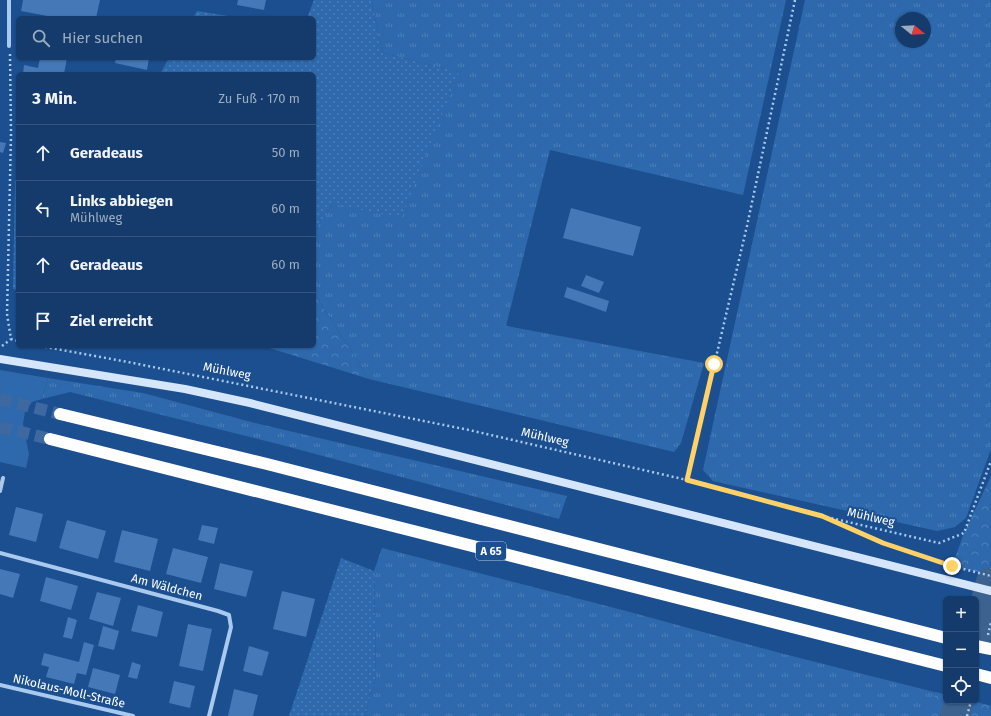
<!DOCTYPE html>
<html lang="de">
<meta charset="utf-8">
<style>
:root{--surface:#143b6b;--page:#214673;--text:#f1f3f6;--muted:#9dadc1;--line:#33557e}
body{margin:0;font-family:"Fira Sans",sans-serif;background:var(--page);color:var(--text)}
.controls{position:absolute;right:12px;bottom:12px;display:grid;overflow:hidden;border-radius:6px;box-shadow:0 1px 3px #0004}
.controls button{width:36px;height:36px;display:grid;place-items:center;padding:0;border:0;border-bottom:1px solid var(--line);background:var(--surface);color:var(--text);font:20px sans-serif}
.compass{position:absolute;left:895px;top:12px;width:36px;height:36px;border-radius:50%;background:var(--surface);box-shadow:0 1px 3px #0004;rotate:108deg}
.stop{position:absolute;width:12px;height:12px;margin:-9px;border:3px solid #ffd166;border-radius:50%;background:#fff}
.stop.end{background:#ffd166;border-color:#fff;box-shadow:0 1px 4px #0008}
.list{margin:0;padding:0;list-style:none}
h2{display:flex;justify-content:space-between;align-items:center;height:52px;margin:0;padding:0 16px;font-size:17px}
h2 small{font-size:13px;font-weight:400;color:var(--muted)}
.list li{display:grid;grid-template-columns:26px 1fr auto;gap:12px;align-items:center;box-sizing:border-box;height:56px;padding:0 16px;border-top:1px solid var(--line)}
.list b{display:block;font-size:15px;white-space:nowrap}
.list p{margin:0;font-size:13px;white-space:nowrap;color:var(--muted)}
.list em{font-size:13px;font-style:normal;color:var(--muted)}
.icon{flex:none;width:22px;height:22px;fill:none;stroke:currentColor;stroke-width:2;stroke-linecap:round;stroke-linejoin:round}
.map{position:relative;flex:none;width:991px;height:716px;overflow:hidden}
.search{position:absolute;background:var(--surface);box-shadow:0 1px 3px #0004;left:16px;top:16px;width:300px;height:44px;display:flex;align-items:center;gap:10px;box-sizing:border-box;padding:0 14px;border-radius:6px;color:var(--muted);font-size:15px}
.panel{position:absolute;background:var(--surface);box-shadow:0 1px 3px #0004;left:16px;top:72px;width:300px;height:276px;border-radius:6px}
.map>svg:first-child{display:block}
</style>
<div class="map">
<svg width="991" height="716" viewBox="0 0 991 716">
<defs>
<pattern id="grass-tufts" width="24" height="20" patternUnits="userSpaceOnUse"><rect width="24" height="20" fill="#2e69ad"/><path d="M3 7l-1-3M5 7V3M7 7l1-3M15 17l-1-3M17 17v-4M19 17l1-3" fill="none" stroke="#4d80b9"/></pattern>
<pattern id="forest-crowns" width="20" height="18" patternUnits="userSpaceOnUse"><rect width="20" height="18" fill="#2e69ad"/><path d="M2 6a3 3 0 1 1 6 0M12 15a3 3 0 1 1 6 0" fill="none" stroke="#4d80b9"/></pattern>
<pattern id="garden-dots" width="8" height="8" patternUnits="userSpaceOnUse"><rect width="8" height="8" fill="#2e69ad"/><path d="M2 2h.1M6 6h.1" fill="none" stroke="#4d80b9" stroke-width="1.8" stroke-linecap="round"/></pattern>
</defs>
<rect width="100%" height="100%" fill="#1b4f8f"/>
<!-- grass -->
<path fill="url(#grass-tufts)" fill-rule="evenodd" d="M 371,0 L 786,0 L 743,195 L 550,150 L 506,326 L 704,363 L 681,443 L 674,452 L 369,379 L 314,293 L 314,232 L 333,204 L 458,72 L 383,53 Z
M 805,0 L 991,0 L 991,449 L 966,518 L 955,527 L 937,531 L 713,481 L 703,470 ZM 901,18 L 925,18 L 925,42 L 901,42 Z
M 48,378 L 143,393 L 255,423 L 567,496 L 559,519 L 278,444 L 70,392 L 42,399 Z
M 382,548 L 630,612 L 780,653 L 946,695 L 946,701 L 972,701 L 991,706 L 991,716 L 365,716 L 376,677 L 374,571 Z"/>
<!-- forest -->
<path fill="url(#forest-crowns)" d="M 314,293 L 369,379 L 263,346 L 314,346 Z
M 991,476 L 991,575 L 952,566 L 964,533 Z
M 936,692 L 946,695 L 946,701 L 972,701 L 991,706 L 991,716 L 925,716 Z"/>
<!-- park -->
<path fill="#2e69ad" d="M 0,370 L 48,378 L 42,399 L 32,402 L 25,412 L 23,424 L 29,454 L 26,468 L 0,462 Z"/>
<!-- garden -->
<path fill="url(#garden-dots)" d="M 314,0 L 371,0 L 383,53 L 459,72 L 401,218 L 333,204 L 314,232 L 314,74 L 160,74 L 169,58 L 314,58 L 314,18 L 307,18 Z
M 197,11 L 241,18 L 193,18 Z
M 15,180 L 18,181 L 18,290 L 13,289 Z
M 341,558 L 374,571 L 376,677 L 365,716 L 289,716 Z"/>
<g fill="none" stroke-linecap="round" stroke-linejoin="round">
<!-- river -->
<path stroke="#3c6290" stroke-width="30" d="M 976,638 L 991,582
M 955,716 L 959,701"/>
</g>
<!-- building -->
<path fill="#4478b7" d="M 23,0 L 100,0 L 96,18 L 58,18 L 21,11 Z
M 238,0 L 266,0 L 264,10 L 237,5 Z
M 40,58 L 67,58 L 64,74 L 23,74 L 24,65 L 38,68 Z
M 116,58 L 149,58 L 147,70 L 115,63 Z
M 0,142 L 6,143 L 3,153 L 0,152 Z
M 571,208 L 641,227 L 633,256 L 563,238 Z
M 586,275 L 604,282 L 599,293 L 581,286 Z
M 567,287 L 609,301 L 606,312 L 564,297 Z
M 16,507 L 43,514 L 36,542 L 9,535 Z
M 67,520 L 106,531 L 98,559 L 59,548 Z
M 202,525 L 218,528 L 214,544 L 198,540 Z
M 122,530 L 158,539 L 150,571 L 114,562 Z
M 173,548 L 208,557 L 201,583 L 166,574 Z
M 220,563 L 253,571 L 246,597 L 214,589 Z
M 0,569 L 20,574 L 13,598 L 0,594 Z
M 46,577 L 78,586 L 71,610 L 40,601 Z
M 282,591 L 315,599 L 306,637 L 273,629 Z
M 97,592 L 121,598 L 113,626 L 89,619 Z
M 138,605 L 163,612 L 157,637 L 131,631 Z
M 68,617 L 77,620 L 72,639 L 63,637 Z
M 188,624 L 212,629 L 203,671 L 179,666 Z
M 103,626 L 119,631 L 114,650 L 98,646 Z
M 84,642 L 94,645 L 86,675 L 77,673 L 74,684 L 46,677 L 49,667 L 41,665 L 44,653 L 79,662 Z
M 249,646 L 269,652 L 262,676 L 243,671 Z
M 132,662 L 141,665 L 137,679 L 128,677 Z
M 93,668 L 120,675 L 115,694 L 88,687 Z
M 174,681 L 195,686 L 190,708 L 169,703 Z
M 234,689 L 258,695 L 253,716 L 228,716 Z"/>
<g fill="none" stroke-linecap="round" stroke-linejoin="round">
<!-- highway-tunnel -->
<path stroke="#3d69a0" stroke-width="12" stroke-dasharray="12 6" stroke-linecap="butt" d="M 0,399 L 60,414
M 0,427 L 50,439"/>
<!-- path -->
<path stroke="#a9c9ee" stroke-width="2.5" stroke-dasharray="2 3" stroke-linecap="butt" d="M 10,54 L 11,134 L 7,314 L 11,339 L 18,341
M 2,346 L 11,339
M 40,346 L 128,362 L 469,430 L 687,480 L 822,516 L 939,543 L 964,533 L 991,461
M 687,480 L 747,226 L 795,0
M 828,518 L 883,543 L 952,566 L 991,576
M 988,635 L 991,622
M 967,716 L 971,701"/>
<!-- street -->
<path stroke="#a9c9ee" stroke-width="4" d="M 9,0 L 9,46
M 0,491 L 3,478
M 0,553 L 218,611 L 229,615 L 231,627 L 209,716
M 0,685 L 133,716"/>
<!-- secondary -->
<path stroke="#d6e6fa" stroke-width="8" d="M 0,359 L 185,389 L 250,403 L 991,591"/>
<!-- highway -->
<path stroke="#fff" stroke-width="12" d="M 60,414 L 267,464 L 946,638
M 50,439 L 946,666"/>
<!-- highway-bridge -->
<path stroke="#fff" stroke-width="12" d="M 976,646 L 991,649
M 976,674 L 991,678"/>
</g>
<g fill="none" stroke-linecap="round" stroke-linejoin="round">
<!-- route -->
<path stroke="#ffd166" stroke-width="5" d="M 714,364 L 687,480 L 822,516 L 883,543 L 952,566"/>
</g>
<g text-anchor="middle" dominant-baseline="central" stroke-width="4" stroke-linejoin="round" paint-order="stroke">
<!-- shield labels -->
<rect fill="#1b4f8f" stroke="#bbcadd" stroke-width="1" x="476" y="542" width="30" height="18" rx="3"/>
<g font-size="11" font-weight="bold" fill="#fff">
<text x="491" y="551">A 65</text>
</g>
<!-- street labels -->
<g font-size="12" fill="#fff" stroke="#1b4f8f">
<text transform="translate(227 371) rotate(11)">Mühlweg</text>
<text transform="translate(545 437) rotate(13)">Mühlweg</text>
<text transform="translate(871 517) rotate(13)">Mühlweg</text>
<text transform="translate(167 587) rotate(15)">Am Wäldchen</text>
<text transform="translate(69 691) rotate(13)">Nikolaus-Moll-Straße</text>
</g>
</g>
</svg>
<div class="controls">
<button>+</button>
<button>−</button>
<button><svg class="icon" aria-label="locate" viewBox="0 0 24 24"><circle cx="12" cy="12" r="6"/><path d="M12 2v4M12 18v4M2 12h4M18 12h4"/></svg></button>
</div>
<svg class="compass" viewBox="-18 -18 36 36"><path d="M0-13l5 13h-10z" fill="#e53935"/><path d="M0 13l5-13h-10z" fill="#9dadc1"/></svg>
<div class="stop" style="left:714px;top:364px"></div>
<div class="stop end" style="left:952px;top:566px"></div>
<div class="search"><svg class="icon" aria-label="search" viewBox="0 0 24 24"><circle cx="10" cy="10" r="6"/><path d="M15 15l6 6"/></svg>Hier suchen</div>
<section class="panel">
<h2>3 Min.<small>Zu Fuß · 170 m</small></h2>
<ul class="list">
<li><svg class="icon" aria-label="ahead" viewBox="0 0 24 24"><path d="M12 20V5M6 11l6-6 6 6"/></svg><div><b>Geradeaus</b></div><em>50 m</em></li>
<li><svg class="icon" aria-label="left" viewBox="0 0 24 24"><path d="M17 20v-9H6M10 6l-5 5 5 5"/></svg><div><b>Links abbiegen</b><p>Mühlweg</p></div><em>60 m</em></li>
<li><svg class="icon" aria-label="ahead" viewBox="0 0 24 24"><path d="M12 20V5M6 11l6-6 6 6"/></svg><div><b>Geradeaus</b></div><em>60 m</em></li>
<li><svg class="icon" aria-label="arrive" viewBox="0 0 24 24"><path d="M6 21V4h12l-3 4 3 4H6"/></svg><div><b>Ziel erreicht</b></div></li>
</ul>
</section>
</div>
